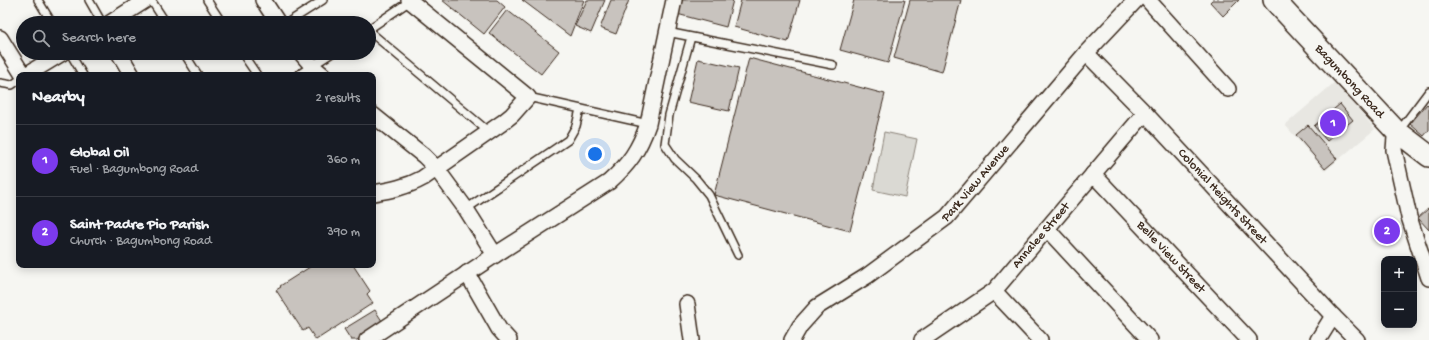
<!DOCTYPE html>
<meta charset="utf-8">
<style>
:root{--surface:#171b24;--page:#242831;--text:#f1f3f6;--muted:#9ea1a6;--line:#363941;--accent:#7c3aed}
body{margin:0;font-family:"Gochi Hand",sans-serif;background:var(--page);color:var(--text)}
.controls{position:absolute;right:12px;bottom:12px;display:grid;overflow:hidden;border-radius:8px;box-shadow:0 2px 10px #0003}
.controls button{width:36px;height:36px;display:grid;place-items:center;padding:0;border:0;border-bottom:1px solid var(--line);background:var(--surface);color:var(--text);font:20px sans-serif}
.you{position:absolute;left:595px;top:154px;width:14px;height:14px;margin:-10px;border:3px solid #fff;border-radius:50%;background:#1a73e8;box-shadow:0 0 0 6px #1a73e833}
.badge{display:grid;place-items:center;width:26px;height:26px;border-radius:50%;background:var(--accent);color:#fff;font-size:13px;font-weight:700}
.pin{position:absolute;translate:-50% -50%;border:2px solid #fff;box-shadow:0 1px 4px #0006}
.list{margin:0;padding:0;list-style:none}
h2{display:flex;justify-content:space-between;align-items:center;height:52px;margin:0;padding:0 16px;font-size:17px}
h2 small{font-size:13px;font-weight:400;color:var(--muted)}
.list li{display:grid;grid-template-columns:26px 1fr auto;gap:12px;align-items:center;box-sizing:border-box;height:72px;padding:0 16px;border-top:1px solid var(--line)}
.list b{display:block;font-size:15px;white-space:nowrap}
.list p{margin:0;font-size:13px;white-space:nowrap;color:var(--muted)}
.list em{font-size:13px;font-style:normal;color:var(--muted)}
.icon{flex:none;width:22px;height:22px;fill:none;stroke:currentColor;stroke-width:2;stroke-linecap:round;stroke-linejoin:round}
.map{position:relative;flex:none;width:1429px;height:340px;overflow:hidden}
.search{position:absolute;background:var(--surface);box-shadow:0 2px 10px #0003;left:16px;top:16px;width:360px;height:44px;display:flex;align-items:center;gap:10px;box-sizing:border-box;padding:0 14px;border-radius:22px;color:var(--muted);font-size:15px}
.panel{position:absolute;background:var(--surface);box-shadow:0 2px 10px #0003;left:16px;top:72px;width:360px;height:196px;border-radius:8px}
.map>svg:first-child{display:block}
</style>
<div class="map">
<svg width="1429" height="340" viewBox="0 0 1429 340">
<rect width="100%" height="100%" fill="#f6f6f2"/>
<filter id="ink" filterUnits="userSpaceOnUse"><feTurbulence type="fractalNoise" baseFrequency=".025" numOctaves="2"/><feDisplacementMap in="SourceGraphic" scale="8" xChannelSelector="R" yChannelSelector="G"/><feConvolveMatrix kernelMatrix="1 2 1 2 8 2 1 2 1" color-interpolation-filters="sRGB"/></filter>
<g filter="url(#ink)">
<!-- built -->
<path fill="#e8e7e2" d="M 1335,82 L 1375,129 L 1325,171 L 1285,125 Z"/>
<!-- pitch -->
<path fill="#dad9d3" stroke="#8a8278" d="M 884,132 L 917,139 L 905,197 L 873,190 Z"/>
<!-- building -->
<path fill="#c8c3be" stroke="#3b2a1e" d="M 442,0 L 497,0 L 505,7 L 484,34 Z
M 522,0 L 584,0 L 570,36 Z
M 587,0 L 605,0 L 591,33 L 575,26 Z
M 611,0 L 629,0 L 616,34 L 600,28 Z
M 680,0 L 733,0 L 726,27 L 677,14 Z
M 741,0 L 800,0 L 788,42 L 734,27 Z
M 854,0 L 905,0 L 888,63 L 840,50 Z
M 910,0 L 961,0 L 942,72 L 894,58 Z
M 1212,0 L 1239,0 L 1223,16 L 1210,2 Z
M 507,10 L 559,51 L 541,74 L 489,33 Z
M 749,58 L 885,94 L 850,231 L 714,195 Z
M 698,59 L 739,68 L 729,111 L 688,102 Z
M 1340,104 L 1353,120 L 1327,141 L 1314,126 Z
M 1427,104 L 1429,106 L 1429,130 L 1424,136 L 1410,124 Z
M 1308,125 L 1337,159 L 1325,169 L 1296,135 Z
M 1429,208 L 1429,230 L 1418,218 Z
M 313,265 L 353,265 L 370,291 L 367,294 L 373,303 L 316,340 L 308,328 L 303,331 L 276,290 L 281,287 L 280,286 Z
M 375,310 L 384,324 L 357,340 L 351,340 L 344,329 Z"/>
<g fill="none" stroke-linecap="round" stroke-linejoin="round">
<defs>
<path id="service" d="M 38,0 L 52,23
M 89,0 L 102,23
M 151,0 L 166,23
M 207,0 L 222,23
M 287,23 L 323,0
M 369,29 L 410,1
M 369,31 L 489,132
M 667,32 L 833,65
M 691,37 L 669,115 L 665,144 L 675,159 L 696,179 L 709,195 L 738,255
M 70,53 L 83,75
M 184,53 L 198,75
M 242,53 L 257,75
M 298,75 L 332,53
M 0,83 L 12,85 L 19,80
M 528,97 L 648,124
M 1399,131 L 1429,91
M 466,209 L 568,140 L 576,126 L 580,109"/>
<g id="minor">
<path d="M 263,0 L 278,23"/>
<path d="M 1148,0 L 1228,89"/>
<path d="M 110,23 L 146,0"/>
<path d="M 0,38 L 23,75"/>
<path d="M 119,53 L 132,75"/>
<path d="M 301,53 L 312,66 L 323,75"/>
<path id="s1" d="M 1086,53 L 1145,113 L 1333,316 L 1357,340"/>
<path d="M 26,75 L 62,53"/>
<path d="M 373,115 L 424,156 L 436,168 L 466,209 L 495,255"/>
<path d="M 1398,133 L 1395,137 L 1394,150 L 1409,217 L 1429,278"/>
<path id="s2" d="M 1093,174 L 1249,340"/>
<path d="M 373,193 C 391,190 407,187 423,178 L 502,123 L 512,115 L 528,97 L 409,0"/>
<path d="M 1047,229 L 1150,340"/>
<path d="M 467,273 L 499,329 L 509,340"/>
<path d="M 994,291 L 1040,340"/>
<path d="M 687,304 L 692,340"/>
<path d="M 367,340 L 495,255 L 609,182 C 629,164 639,150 648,124 L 674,0"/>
<path id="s3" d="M 792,340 L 800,326 L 817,307 L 867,276 L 947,217 L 1086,53 L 1136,0"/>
<path id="s4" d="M 922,340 L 994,291 L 1145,113"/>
<path d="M 1318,340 L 1333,316"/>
</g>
<g id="secondary">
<path id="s5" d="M 1274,0 L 1394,129 L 1429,156"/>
</g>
</defs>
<!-- service casing -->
<use href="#service" stroke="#3b2a1e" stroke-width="10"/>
<!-- minor casing -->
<use href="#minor" stroke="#3b2a1e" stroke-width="18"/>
<!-- secondary casing -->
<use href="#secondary" stroke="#3b2a1e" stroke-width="24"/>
<!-- service -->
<use href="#service" stroke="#f6f6f2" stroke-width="7"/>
<!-- minor -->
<use href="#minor" stroke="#f6f6f2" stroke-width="15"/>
<!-- secondary -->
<use href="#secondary" stroke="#f6f6f2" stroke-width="21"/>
</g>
</g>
<g text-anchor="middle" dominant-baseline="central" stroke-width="3" stroke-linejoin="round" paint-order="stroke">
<!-- street labels -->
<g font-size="13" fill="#3b2a1e" stroke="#f6f6f2">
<text stroke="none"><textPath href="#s5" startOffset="111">Bagumbong Road</textPath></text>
<text stroke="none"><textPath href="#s3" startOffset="244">Park View Avenue</textPath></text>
<text stroke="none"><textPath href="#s1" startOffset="198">Colonial Heights Street</textPath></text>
<text stroke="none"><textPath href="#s4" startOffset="160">Annalee Street</textPath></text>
<text stroke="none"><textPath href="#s2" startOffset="114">Belle View Street</textPath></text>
</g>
</g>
</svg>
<div class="controls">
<button>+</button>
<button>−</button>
</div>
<div class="you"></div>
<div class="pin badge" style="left:1333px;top:123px">1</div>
<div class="pin badge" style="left:1387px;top:231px">2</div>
<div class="search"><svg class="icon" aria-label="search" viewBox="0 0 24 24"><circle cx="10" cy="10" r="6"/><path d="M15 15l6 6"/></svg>Search here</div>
<section class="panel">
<h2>Nearby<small>2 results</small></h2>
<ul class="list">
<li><span class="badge">1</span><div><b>Global Oil</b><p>Fuel · Bagumbong Road</p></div><em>360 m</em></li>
<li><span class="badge">2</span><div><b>Saint Padre Pio Parish</b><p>Church · Bagumbong Road</p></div><em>390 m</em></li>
</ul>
</section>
</div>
